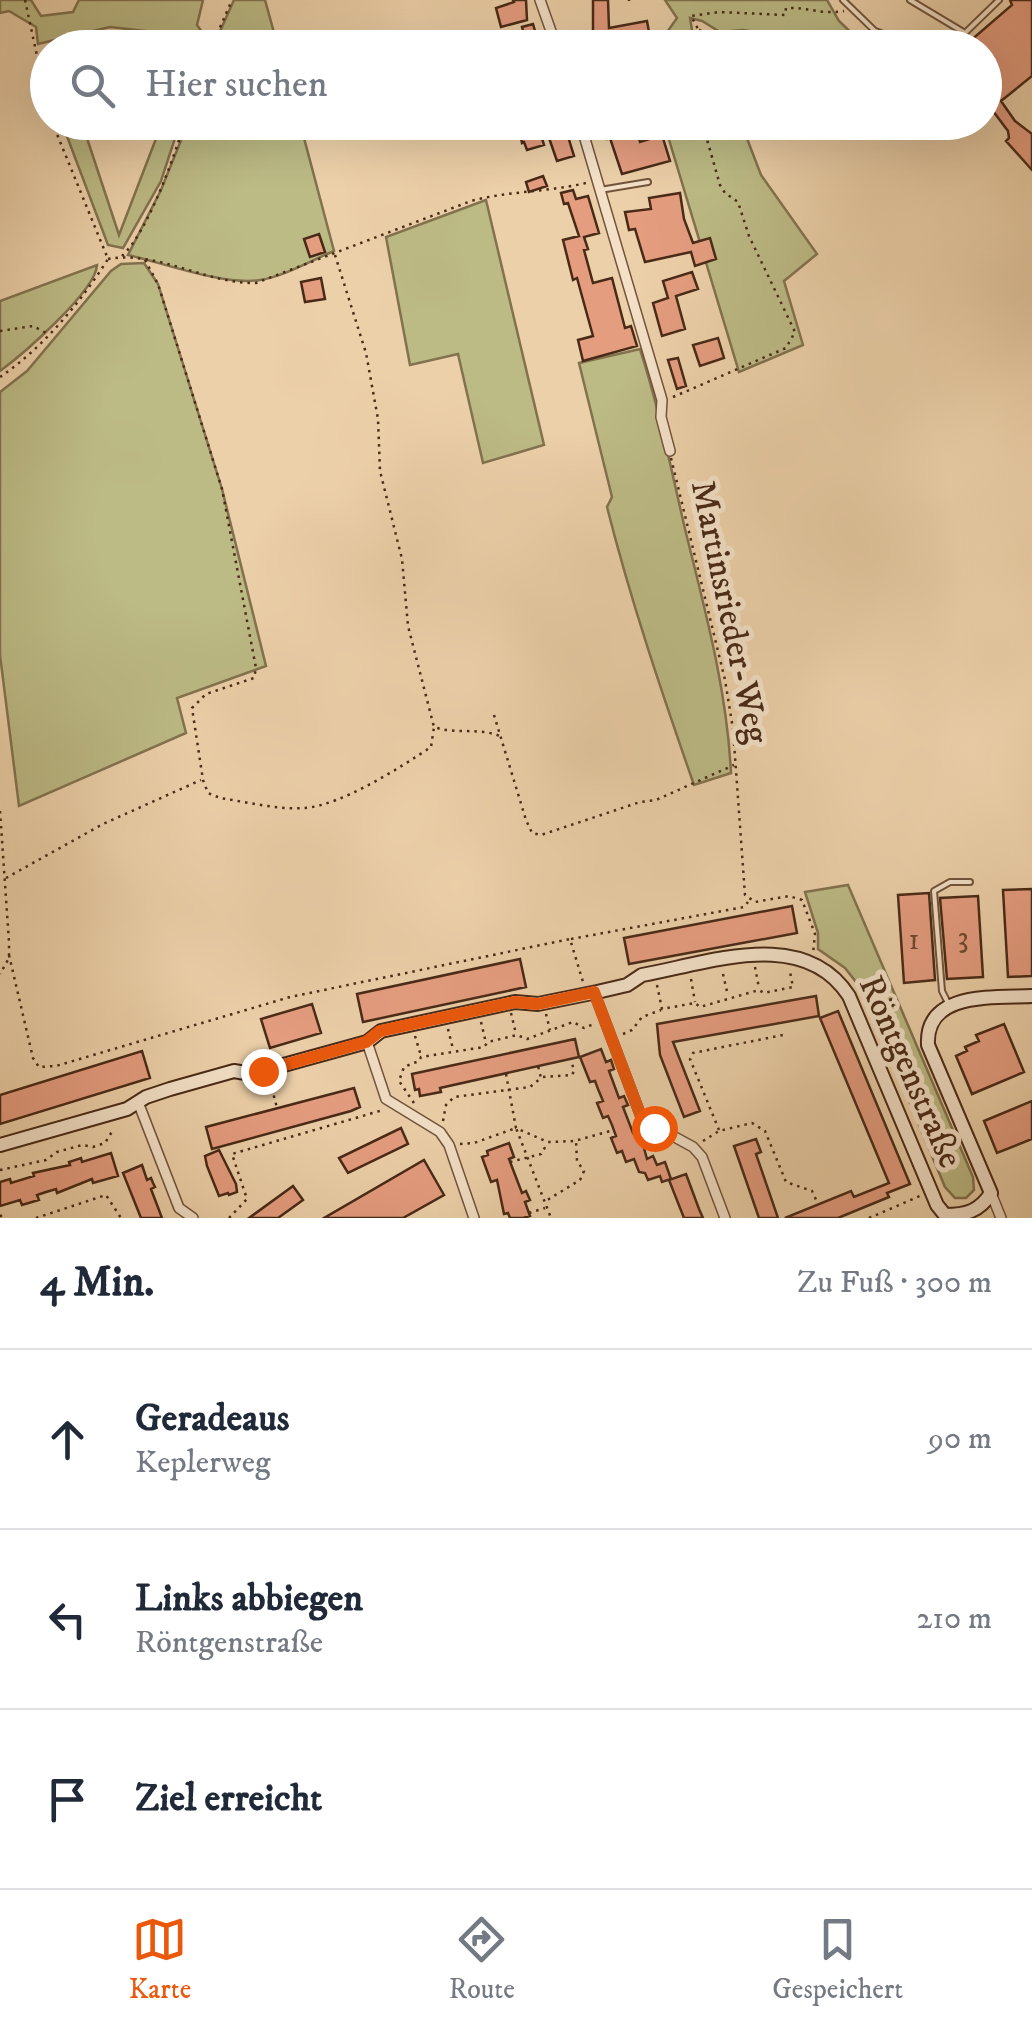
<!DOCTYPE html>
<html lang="de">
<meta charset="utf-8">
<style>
:root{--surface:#fff;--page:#f2f2f3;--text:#1f2937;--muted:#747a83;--line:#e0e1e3;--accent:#ea580c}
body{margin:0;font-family:"IM FELL DW Pica",serif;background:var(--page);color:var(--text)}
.stop{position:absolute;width:30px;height:30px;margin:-22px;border:8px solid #ea580c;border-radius:50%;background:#fff}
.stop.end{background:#ea580c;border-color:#fff;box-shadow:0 2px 10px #0008}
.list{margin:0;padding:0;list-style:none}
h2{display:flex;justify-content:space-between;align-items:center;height:130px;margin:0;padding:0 40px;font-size:42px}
h2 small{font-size:32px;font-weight:400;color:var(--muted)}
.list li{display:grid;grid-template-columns:65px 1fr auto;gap:30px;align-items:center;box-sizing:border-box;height:180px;padding:0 40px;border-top:2px solid var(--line)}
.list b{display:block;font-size:38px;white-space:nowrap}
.list p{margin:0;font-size:32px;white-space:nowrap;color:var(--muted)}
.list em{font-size:32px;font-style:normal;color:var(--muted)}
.icon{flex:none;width:55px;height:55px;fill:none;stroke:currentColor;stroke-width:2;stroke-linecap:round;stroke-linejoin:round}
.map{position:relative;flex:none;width:1032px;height:1218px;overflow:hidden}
.search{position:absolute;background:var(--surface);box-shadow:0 10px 40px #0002;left:30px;right:30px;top:30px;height:110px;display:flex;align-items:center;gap:25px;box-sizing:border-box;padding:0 35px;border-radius:55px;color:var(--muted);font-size:38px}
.sheet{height:670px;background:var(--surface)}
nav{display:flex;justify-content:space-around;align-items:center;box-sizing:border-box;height:140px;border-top:2px solid var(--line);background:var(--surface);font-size:28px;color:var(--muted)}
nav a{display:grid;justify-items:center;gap:5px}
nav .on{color:var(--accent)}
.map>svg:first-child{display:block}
</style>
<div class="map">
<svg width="1032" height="1218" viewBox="0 0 1032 1218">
<rect width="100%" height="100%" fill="#ecd0a9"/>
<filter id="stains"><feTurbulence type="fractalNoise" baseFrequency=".002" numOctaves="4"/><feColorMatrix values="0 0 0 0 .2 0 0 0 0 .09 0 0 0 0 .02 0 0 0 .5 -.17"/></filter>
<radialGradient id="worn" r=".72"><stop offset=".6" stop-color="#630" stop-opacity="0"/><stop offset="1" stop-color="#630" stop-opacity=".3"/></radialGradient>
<!-- green -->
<path fill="#bcba85" stroke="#82724e" stroke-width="2.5" d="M 0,0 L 31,0 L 41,16 L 73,12 L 79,0 L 203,0 L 197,25 L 207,39 L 205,47 L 190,47 L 180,35 L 110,27 L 38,44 L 36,27 L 9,11 L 0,13 Z
M 234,0 L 265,0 L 278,47 L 213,47 Z
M 665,0 L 827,0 L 839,21 L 866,47 L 828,47 L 821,42 L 743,30 L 720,32 L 702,21 L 690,18 L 692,30 L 687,38 L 668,40 L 689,45 L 706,39 L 716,47 L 644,47 L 643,43 L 663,38 L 677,18 Z
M 62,123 L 82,123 L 119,235 L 162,123 L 180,123 L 161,181 L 123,248 L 108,245 Z
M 188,123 L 300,123 L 334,251 C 310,261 285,276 260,280 C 225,286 164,263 128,255 L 161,190 Z
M 664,123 L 735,123 L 737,128 L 743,128 L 761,175 L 817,254 L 784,281 L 803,345 L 739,372 Z
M 486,200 L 544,445 L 483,463 L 458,354 L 410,365 L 386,237 Z
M 144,263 L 158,284 L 222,489 L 266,666 L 177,698 L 186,733 L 19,806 L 0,655 L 0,392 L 27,371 L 111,271 L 121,264 Z
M 97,265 C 96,291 22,355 0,371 L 0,301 Z
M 640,349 C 659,408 671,469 685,529 C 705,610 727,690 731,773 L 694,785 C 662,693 631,602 607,507 L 612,497 L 579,363 Z
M 848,885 L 973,1177 L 974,1190 L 966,1198 L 955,1198 L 945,1187 L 863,991 L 845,968 L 818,949 L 818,933 L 805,892 Z"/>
<!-- building -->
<path fill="#e59d80" stroke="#492a16" stroke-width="2.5" d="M 513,0 L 526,0 L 527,20 L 501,27 L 496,8 L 514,2 Z
M 593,0 L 608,0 L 609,28 L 647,21 L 649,32 L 610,40 L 610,43 L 593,44 Z
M 1010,0 L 1032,0 L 1032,76 L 1001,101 L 1015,121 L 1032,134 L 1032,170 L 1006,141 L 1009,138 L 1008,131 L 984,99 L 984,48 L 962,48 L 1012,5 Z
M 533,24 L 540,48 L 503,48 L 525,39 L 522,27 Z
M 537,122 L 544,145 L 527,150 L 524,142 L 522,143 L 519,124 Z
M 601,122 L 620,122 L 624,135 L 637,131 L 640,142 L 662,135 L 670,161 L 622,174 L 610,138 L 607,139 Z
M 566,130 L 574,156 L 557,161 L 548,135 Z
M 543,176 L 547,186 L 529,192 L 526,182 Z
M 573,190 L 576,199 L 588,196 L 599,233 L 584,237 L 588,249 L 584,250 L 593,283 L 612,278 L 625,328 L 631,326 L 637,346 L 583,361 L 578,340 L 593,336 L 577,278 L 573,280 L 563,240 L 579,236 L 568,203 L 564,204 L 561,193 Z
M 680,193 L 684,219 L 693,243 L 710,238 L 716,259 L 695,266 L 691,252 L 645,262 L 635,229 L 629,230 L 625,212 L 651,209 L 649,198 Z
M 319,234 L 325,252 L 310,257 L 304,239 Z
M 692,272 L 698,289 L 676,296 L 685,329 L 662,336 L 653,303 L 668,298 L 663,281 Z
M 321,278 L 325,299 L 305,302 L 301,282 Z
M 718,338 L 724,358 L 700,366 L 693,345 Z
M 678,358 L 686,386 L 677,389 L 668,360 Z
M 1032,889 L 1032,976 L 1008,977 L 1003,890 Z
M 929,893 L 935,980 L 904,983 L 898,895 Z
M 978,896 L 983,977 L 947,979 L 940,898 Z
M 792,906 L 797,933 L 629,964 L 624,938 Z
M 520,959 L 526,987 L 363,1022 L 357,994 Z
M 816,996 L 819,1016 L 673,1042 L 700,1111 L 684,1117 L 660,1055 L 657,1024 Z
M 312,1004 L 321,1033 L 270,1048 L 261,1019 Z
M 838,1011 L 910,1184 L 887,1193 L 889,1197 L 838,1218 L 785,1218 L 851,1191 L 854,1197 L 889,1183 L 820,1018 Z
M 1004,1024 L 1024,1072 L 972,1094 L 956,1056 L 967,1051 L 965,1047 L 979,1041 L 976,1035 Z
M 575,1039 L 579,1057 L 440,1088 L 441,1092 L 420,1096 L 419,1089 L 415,1090 L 412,1074 Z
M 601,1049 L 606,1062 L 611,1060 L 614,1069 L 609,1071 L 619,1098 L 624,1096 L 628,1105 L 623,1107 L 633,1133 L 639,1130 L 647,1159 L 653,1156 L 657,1165 L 665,1162 L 671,1179 L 662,1182 L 660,1176 L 648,1180 L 645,1173 L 639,1172 L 634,1159 L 626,1162 L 622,1151 L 617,1153 L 611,1138 L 616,1136 L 612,1125 L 608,1116 L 603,1118 L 597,1103 L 603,1101 L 598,1089 L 595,1081 L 590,1082 L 580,1057 Z
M 142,1051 L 150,1078 L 0,1124 L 0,1095 Z
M 354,1088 L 360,1107 L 351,1111 L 212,1149 L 206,1127 Z
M 1032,1101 L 1032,1139 L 997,1153 L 984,1121 Z
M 401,1128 L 408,1144 L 348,1173 L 339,1158 Z
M 756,1139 L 761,1152 L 756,1154 L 778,1218 L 759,1218 L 734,1146 Z
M 509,1143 L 514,1157 L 509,1159 L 522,1193 L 526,1191 L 530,1200 L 525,1202 L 530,1216 L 523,1218 L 510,1218 L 508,1213 L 504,1214 L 497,1180 L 491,1182 L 482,1157 L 488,1155 L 487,1151 Z
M 219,1150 L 236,1184 L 237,1192 L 229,1195 L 228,1193 L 219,1196 L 207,1166 L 205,1156 Z
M 111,1153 L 118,1176 L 93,1183 L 92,1179 L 57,1193 L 56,1189 L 46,1192 L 37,1195 L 39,1200 L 22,1205 L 20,1200 L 0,1206 L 0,1182 L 10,1179 L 11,1183 L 34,1176 L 33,1173 L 70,1165 L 69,1162 L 81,1158 L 82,1162 Z
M 424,1160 L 444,1195 L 403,1218 L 324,1218 Z
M 142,1165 L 147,1180 L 151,1178 L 153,1183 L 155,1187 L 151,1189 L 162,1218 L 141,1218 L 123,1173 Z
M 686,1174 L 699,1209 L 703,1218 L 684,1218 L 669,1180 Z
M 293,1186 L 303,1200 L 278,1218 L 249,1218 Z"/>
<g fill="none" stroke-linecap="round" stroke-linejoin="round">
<defs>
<path id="lane" d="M 843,0 L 875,31 L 920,47
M 910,0 L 965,33 L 999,0
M 600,190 L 648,182
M 947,1001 L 942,991 L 934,891 L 950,882 L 970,882"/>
<path id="street" d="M 540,0 L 557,48
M 580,122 L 662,400 L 661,417 L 670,451
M 594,992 L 642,1119 L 693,1147 L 702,1157 L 725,1218
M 367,1042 L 386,1099 L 440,1132 L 449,1145 L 474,1218
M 138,1102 L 179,1208 L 193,1218
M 991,1193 L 1001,1218"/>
<path id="secondary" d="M 0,1145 L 127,1109 L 146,1097 L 170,1089 L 234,1071 L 251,1074 L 367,1042 L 381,1031 L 515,1002 L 538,1004 L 597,992 L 627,985 L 642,975 C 709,963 804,926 849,996 L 937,1205 L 945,1215 C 966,1215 980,1211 991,1193 L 928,1045 C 925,991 994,998 1032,996"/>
</defs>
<!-- lane casing -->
<use href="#lane" stroke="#72543b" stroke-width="8"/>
<!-- street casing -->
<use href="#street" stroke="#72543b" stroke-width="12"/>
<!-- secondary casing -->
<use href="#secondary" stroke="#492a16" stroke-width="16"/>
<!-- path -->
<path stroke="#492a16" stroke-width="2.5" stroke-dasharray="2.5 5" stroke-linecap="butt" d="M 25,0 L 48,107
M 629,0 L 629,1
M 699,30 L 708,34 L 720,48
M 615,45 L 663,34 L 690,43
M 211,48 L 232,0
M 688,48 L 698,29 L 691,16 L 719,12 L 785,15 L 786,8 C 808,7 822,15 844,11
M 951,48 L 958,36
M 738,122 L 738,123
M 335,255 L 366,353 L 378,419 L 380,471 L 402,559 L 408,626 L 434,727 C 457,735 477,727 500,736
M 122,256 C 149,230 173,159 185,122
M 108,259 C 158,250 206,284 256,283 L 471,201 C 508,191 548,192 586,183
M 145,260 L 158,284 L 222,489 L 256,668 L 254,678 L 206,694 L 192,708 L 203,780 L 208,793 L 220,798 C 247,802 278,810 305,808 C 342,805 401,767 431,747 L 434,727
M 0,331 L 33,326 L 46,333
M 0,377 C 43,348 80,303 108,259 L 52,122
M 673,397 L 786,348 L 795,332 L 749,236 L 738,202 L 725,193 L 720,185 L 702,122
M 671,458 L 725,680 L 733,729 L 745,895 L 755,902 L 789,896 L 802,900 L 815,934 L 813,954
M 494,715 L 526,820 L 532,833 L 541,835 L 640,802 L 656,800 L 734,765
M 0,811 L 9,942 L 9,958 L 0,974
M 6,878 L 103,824 L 201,780
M 571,939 L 744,907 L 748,902
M 9,955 L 33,1058 L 39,1067 L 56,1066 L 290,997 L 570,939 L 583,982
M 755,967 L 759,988
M 723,974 L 728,996
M 691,979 L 695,1002
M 657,985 L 662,1009 L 695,1003 L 700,1007 L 759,990 L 764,993 L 793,987 L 790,972
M 511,1013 L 516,1034
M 546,1014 L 550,1030
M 481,1022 L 486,1043
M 448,1029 L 453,1049
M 623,1034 L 632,1030 L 642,1017 L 661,1010
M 415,1036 L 421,1056
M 506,1074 L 516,1128 L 548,1142 L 576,1141 L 577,1161 L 584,1171 L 580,1180 L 544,1202
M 543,1077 L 572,1075 L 574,1071 L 571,1059
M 270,1081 L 277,1108
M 414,1103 L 399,1081 L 404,1067 L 419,1061 L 421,1057 L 484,1047 L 488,1042 L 517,1035 L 527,1039 L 573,1022 L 584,1028 L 594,1024
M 443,1121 L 446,1105 L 454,1097 L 530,1087 L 541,1078 L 538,1066
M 719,1130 L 690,1059 L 693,1053 L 783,1035
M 578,1140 L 614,1130
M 703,1141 L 719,1131 L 752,1123 L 765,1131 L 786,1182 L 812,1191 L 818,1204
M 460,1144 L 474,1143 L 516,1128 L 551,1218
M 510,1162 L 541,1154 L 547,1144
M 0,1170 L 46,1160 L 57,1152 L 82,1145 L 93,1147 L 105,1143 L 113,1130
M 529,1213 L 545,1208
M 0,1215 L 3,1218
M 36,1218 L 106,1195 L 121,1218
M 229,1218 L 247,1199 L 232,1154 L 383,1110
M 869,1218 L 920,1196"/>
<!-- lane -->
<use href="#lane" stroke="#f3e0c7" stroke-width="4"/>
<!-- street -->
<use href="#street" stroke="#f3e0c7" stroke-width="9"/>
<!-- secondary -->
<use href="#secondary" stroke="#f3e0c7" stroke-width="12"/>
</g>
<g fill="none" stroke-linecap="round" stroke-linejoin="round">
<!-- route -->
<path stroke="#ea580c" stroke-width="12" d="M 263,1071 L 366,1042 L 380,1031 L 515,1002 L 538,1004 L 594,992 L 642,1119 L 654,1128"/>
</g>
<g text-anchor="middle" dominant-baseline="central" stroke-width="10" stroke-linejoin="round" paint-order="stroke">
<!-- number labels -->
<g font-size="30" fill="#704730">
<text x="963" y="938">3</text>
<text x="914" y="940">1</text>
</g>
<!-- street labels -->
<g font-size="35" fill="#492a16" stroke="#f3e0c7">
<text transform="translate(729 612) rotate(78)">Martinsrieder-Weg</text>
<text transform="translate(910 1072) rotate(66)">Röntgenstraße</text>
</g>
</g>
<rect width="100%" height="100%" filter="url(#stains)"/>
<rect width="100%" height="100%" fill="url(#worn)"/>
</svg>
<div class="stop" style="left:654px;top:1128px"></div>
<div class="stop end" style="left:263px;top:1071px"></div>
<div class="search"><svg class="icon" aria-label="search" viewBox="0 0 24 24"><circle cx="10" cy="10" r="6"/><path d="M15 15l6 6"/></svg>Hier suchen</div>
</div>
<section class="sheet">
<h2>4 Min.<small>Zu Fuß · 300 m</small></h2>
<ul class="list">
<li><svg class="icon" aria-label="ahead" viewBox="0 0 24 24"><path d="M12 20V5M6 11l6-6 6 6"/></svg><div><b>Geradeaus</b><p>Keplerweg</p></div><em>90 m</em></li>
<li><svg class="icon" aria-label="left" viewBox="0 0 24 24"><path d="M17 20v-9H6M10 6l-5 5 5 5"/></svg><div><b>Links abbiegen</b><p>Röntgenstraße</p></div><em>210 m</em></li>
<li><svg class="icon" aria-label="arrive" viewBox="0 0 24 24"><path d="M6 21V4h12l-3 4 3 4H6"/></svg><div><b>Ziel erreicht</b></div></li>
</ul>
</section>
<nav>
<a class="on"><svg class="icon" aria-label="map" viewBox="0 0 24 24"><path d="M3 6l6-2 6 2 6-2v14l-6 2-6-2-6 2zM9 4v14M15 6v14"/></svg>Karte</a>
<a><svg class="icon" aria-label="directions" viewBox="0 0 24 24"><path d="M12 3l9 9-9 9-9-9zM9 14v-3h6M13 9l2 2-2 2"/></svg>Route</a>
<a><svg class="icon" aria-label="saved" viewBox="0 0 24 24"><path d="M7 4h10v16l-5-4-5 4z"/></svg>Gespeichert</a>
</nav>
